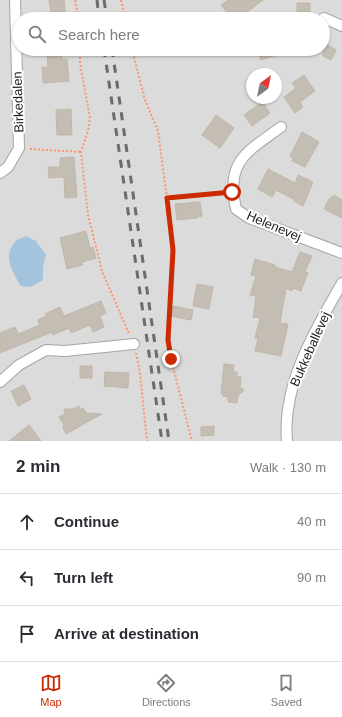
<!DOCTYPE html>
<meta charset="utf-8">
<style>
:root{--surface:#fff;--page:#f2f2f3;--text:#2b2b33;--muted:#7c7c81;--line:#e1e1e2;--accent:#cc2a00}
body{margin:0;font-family:Arial,sans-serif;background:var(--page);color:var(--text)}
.compass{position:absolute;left:246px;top:68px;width:36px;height:36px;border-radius:50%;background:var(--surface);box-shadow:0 1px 3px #0004;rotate:33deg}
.stop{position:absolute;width:12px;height:12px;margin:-9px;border:3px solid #cc2a00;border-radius:50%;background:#fff}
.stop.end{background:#cc2a00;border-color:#fff;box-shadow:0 1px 4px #0008}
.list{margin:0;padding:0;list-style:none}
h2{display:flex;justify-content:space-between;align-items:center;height:52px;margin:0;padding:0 16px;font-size:17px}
h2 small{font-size:13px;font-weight:400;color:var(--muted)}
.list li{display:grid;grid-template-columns:26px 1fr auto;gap:12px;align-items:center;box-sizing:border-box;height:56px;padding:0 16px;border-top:1px solid var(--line)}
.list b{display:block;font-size:15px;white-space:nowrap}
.list em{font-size:13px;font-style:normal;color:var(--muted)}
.icon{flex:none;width:22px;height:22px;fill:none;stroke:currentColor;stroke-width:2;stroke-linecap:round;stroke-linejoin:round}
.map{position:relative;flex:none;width:342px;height:441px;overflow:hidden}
.search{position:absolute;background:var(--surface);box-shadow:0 1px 3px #0004;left:12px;right:12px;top:12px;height:44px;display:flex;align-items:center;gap:10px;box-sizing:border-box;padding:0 14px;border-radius:22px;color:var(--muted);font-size:15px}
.sheet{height:220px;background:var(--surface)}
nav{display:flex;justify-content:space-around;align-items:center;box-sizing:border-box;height:56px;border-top:1px solid var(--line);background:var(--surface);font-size:11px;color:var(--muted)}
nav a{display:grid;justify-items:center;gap:2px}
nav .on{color:var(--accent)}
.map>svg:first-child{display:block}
</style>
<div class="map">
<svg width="342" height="441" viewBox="0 0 342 441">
<rect width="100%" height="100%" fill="#efeee4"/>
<!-- residential -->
<path fill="#dcdbdb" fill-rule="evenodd" d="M 0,0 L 342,0 L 342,441 L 0,441 ZM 19,19 L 323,19 L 323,49 L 19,49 ZM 252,74 L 276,74 L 276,98 L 252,98 Z"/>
<!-- water -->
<path fill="#a4c4dd" d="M 26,236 L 36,241 L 46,255 L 43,266 L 43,280 L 31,287 L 21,286 C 13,273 2,256 15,242 C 17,239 23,238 26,236 Z"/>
<!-- building -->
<path fill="#c4bdb3" stroke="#c1b7a6" d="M 49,0 L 64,0 L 66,19 L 52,19 Z
M 228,0 L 263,0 L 238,19 L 232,19 L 221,5 Z
M 297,3 L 310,3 L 310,13 L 297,13 Z
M 323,42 L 336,50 L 331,60 L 323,56 Z
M 47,49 L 62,49 L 62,59 L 67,59 L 69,81 L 43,83 L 42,67 L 48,67 Z
M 257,49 L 288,49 L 289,51 L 261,60 Z
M 304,75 L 315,91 L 300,102 L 303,107 L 295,113 L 284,97 L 296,88 L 292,83 Z
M 262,102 L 270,113 L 252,126 L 244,115 Z
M 71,109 L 72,135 L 57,135 L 56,110 Z
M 216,115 L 234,128 L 220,148 L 202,135 Z
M 302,132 L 319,142 L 305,167 L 292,161 L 293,158 L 290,156 Z
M 74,157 L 77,197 L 65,198 L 64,177 L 49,178 L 48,167 L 60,167 L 60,158 Z
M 268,169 L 295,183 L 298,175 L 313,182 L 303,206 L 294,201 L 295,200 L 276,190 L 272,197 L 258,189 Z
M 334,195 L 342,200 L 342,218 L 324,209 L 329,199 Z
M 200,202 L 202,216 L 197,217 L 197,218 L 177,220 L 175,204 Z
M 86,231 L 90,248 L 93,247 L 96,258 L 82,262 L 83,265 L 67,269 L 60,238 Z
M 300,252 L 312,256 L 305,272 L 308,273 L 301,291 L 293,288 L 292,291 L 286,288 L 280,323 L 288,324 L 281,356 L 255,351 L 258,339 L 255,338 L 260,318 L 253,317 L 256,296 L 250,295 L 256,276 L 251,275 L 255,259 L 275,265 L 275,267 L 292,272 Z
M 197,284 L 213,287 L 209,309 L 193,306 Z
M 101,301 L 106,313 L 100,316 L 104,327 L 93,332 L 90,325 L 71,333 L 69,328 L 53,335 L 52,332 L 0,353 L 0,333 L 15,327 L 18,334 L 40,325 L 38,320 L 46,316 L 45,314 L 60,307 L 64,316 Z
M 173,306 L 193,310 L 191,320 L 171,316 Z
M 224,364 L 234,365 L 233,372 L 237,372 L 237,377 L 241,377 L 240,387 L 244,390 L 238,396 L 237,403 L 228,402 L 228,397 L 223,396 L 223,394 L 221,394 Z
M 80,366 L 92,366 L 92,378 L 80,378 Z
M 105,372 L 129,373 L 128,388 L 104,386 Z
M 24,385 L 31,399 L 18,406 L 11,391 Z
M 79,406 L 81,410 L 83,408 L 86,413 L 102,414 L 66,434 L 63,428 L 64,425 L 59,417 L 65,414 L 64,409 L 73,409 Z
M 29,425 L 41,441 L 9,441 Z
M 214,426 L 214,435 L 201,436 L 201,427 Z"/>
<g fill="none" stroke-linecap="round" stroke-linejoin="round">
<defs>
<path id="street" d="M 324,18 L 342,26
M 281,127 C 247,152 225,161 236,209 L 249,218 L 342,253
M 0,173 L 8,167 L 19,148 L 15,0
M 0,382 L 19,365 L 46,350 L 65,351 L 134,344
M 287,441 C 282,385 315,330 342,283"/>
</defs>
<!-- street casing -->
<use href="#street" stroke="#a5a5a5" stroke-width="12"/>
<!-- path -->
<path stroke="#fa966a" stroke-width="2" stroke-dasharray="2 2" stroke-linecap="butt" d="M 75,0 L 79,19
M 121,0 L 125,19
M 80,49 L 80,63 L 90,118 L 88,131 L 81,152 L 88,215 L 102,271 L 129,334
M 132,49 L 145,100 L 158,131 L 170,221 L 173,250 L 168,340 L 171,359 L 192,441
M 30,149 L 81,152
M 167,198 L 224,193
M 136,353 L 140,373 L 147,441"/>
<!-- street -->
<use href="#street" stroke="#fff" stroke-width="10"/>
<!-- rail -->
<path stroke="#6c6c6c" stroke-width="3" stroke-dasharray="8 8" stroke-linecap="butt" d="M 97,0 L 99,19
M 104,0 L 107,19
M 104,49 L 162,441
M 112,49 L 169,441"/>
</g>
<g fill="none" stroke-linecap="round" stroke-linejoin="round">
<!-- route -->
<path stroke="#cc2a00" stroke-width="5" d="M 171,359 L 168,340 L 173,250 L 167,198 L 232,192"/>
</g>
<g text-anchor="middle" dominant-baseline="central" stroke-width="4" stroke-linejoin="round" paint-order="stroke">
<!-- street labels -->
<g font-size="13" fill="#1e1e1e" stroke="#fff">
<text transform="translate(18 102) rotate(-92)">Birkedalen</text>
<text transform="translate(274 226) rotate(23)">Helenevej</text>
<text transform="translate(310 349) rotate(-66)">Bukkeballevej</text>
</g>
</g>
</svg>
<svg class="compass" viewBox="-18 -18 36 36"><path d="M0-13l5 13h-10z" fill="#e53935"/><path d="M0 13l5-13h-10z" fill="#7c7c81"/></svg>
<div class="stop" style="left:232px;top:192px"></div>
<div class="stop end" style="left:171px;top:359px"></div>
<div class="search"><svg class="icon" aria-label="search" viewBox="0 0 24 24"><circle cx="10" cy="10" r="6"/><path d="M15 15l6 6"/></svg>Search here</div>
</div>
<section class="sheet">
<h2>2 min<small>Walk · 130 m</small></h2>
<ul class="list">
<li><svg class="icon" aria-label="ahead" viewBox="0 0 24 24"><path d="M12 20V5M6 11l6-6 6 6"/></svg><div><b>Continue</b></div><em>40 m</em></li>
<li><svg class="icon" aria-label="left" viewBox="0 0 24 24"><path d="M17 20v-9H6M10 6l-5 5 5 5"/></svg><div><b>Turn left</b></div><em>90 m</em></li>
<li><svg class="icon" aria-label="arrive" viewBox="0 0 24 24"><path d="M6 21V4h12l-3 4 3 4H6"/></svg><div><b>Arrive at destination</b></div></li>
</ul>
</section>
<nav>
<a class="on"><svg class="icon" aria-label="map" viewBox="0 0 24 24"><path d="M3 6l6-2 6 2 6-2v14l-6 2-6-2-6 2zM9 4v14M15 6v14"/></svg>Map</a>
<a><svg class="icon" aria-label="directions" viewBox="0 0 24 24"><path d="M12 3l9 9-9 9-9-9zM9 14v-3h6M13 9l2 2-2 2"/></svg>Directions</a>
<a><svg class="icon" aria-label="saved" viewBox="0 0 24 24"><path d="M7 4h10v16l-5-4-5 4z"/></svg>Saved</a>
</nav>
